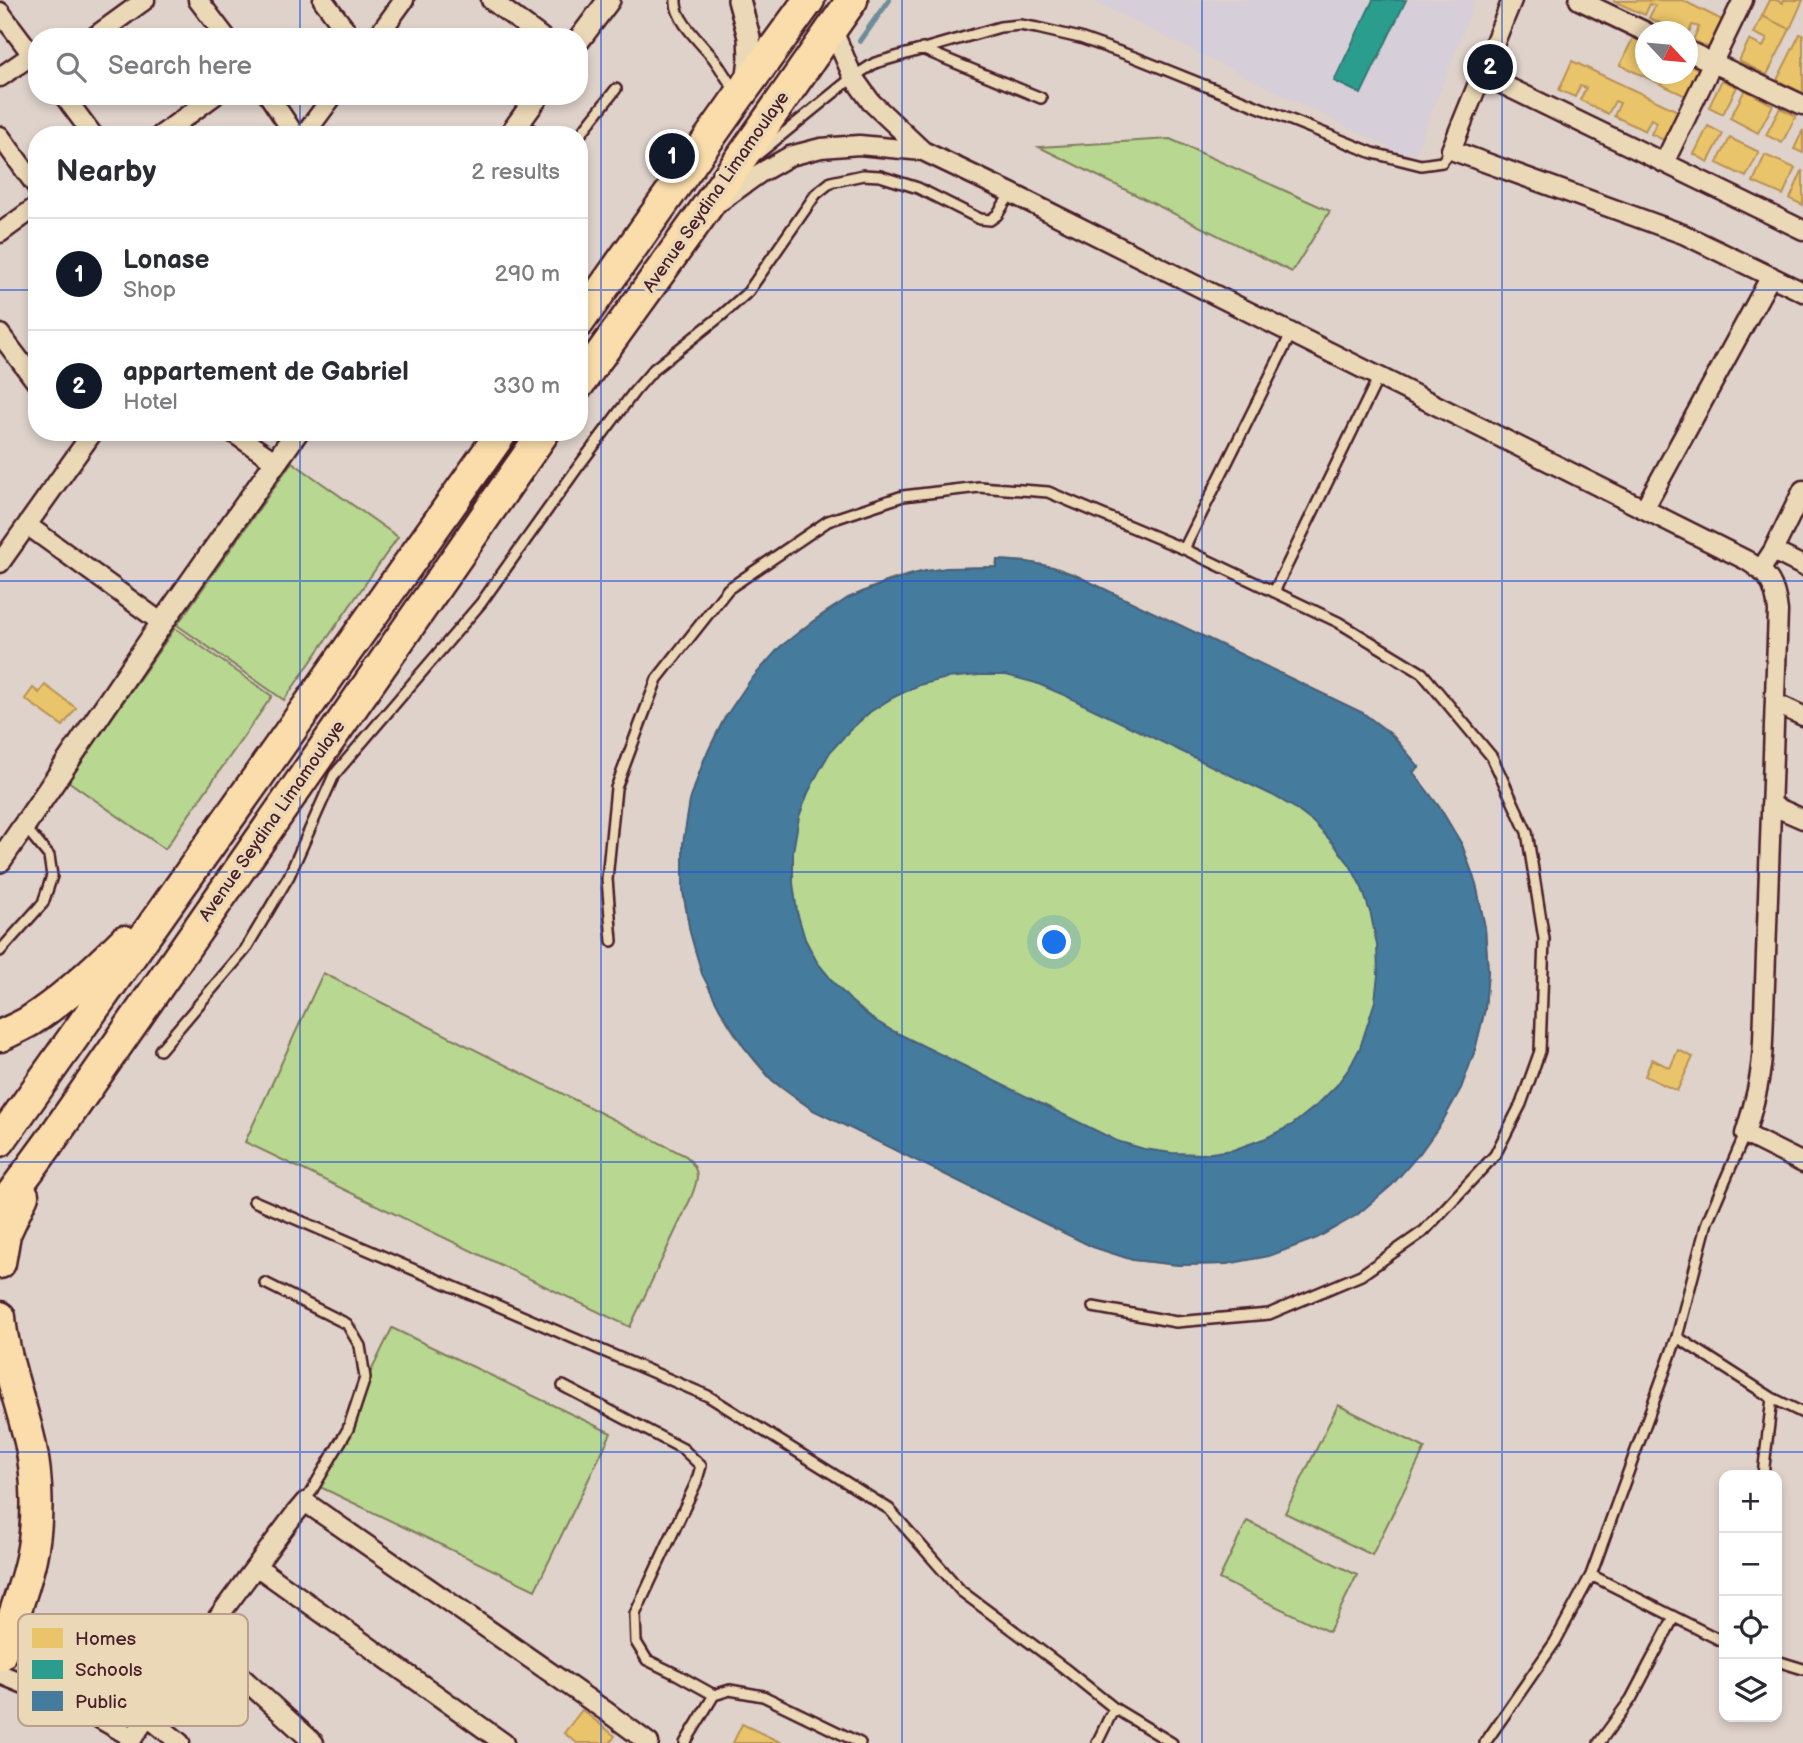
<!DOCTYPE html>
<meta charset="utf-8">
<style>
:root{--surface:#fff;--page:#f7f7f7;--text:#2b2b33;--muted:#7c7c81;--line:#e1e1e2;--accent:#111827}
body{margin:0;font-family:"Balsamiq Sans",sans-serif;background:var(--page);color:var(--text)}
.controls{position:absolute;right:21px;bottom:21px;display:grid;overflow:hidden;border-radius:14px;box-shadow:0 4px 10px #0003}
.controls button{width:63px;height:63px;display:grid;place-items:center;padding:0;border:0;border-bottom:2px solid var(--line);background:var(--surface);color:var(--text);font:35px sans-serif}
.compass{position:absolute;left:1635px;top:21px;width:63px;height:63px;border-radius:50%;background:var(--surface);box-shadow:0 4px 10px #0003;rotate:116deg}
.you{position:absolute;left:1055px;top:943px;width:24px;height:24px;margin:-18px;border:5px solid #fff;border-radius:50%;background:#1a73e8;box-shadow:0 0 0 10px #1a73e833}
.badge{display:grid;place-items:center;width:46px;height:46px;border-radius:50%;background:var(--accent);color:#fff;font-size:23px;font-weight:700}
.pin{position:absolute;translate:-50% -50%;border:4px solid #fff;box-shadow:0 2px 7px #0006}
.list{margin:0;padding:0;list-style:none}
h2{display:flex;justify-content:space-between;align-items:center;height:91px;margin:0;padding:0 28px;font-size:30px}
h2 small{font-size:23px;font-weight:400;color:var(--muted)}
.list li{display:grid;grid-template-columns:46px 1fr auto;gap:21px;align-items:center;box-sizing:border-box;height:112px;padding:0 28px;border-top:2px solid var(--line)}
.list b{display:block;font-size:26px;white-space:nowrap}
.list p{margin:0;font-size:23px;white-space:nowrap;color:var(--muted)}
.list em{font-size:23px;font-style:normal;color:var(--muted)}
.icon{flex:none;width:38px;height:38px;fill:none;stroke:currentColor;stroke-width:2;stroke-linecap:round;stroke-linejoin:round}
.map{position:relative;flex:none;width:1803px;height:1743px;overflow:hidden}
.search{position:absolute;background:var(--surface);box-shadow:0 4px 10px #0003;left:28px;top:28px;width:560px;height:77px;display:flex;align-items:center;gap:18px;box-sizing:border-box;padding:0 24px;border-radius:28px;color:var(--muted);font-size:26px}
.panel{position:absolute;background:var(--surface);box-shadow:0 4px 10px #0003;left:28px;top:126px;width:560px;height:315px;border-radius:28px}
.map>svg:first-child{display:block}
</style>
<div class="map">
<svg width="1803" height="1743" viewBox="0 0 1803 1743">
<rect width="100%" height="100%" fill="#ded2ca"/>
<filter id="ink" filterUnits="userSpaceOnUse"><feTurbulence type="fractalNoise" baseFrequency=".0143" numOctaves="2"/><feDisplacementMap in="SourceGraphic" scale="14" xChannelSelector="R" yChannelSelector="G"/><feConvolveMatrix kernelMatrix="1 2 1 2 8 2 1 2 1" color-interpolation-filters="sRGB"/></filter>
<g filter="url(#ink)">
<!-- built -->
<path fill="#d6ced8" d="M 1091,0 L 1475,0 L 1416,151 L 1405,155 Z"/>
<!-- green -->
<path fill="#b8d790" stroke="#817b5e" stroke-width="2" d="M 1170,139 L 1330,211 L 1292,272 L 1039,147 Z
M 292,462 L 398,537 L 284,700 L 177,625 Z
M 997,560 C 1026,561 1048,565 1075,575 L 1363,713 L 1392,735 L 1419,767 L 1413,772 L 1440,808 L 1462,845 L 1476,884 L 1485,928 L 1488,971 L 1485,1009 L 1475,1050 L 1461,1088 L 1442,1122 L 1420,1153 L 1227,1264 L 1179,1265 L 1133,1260 L 1093,1247 L 813,1110 C 799,1100 782,1090 770,1078 C 728,1033 697,976 687,915 C 686,906 683,897 683,889 C 683,875 685,860 687,846 C 688,831 687,814 691,799 C 704,750 729,707 761,669 C 802,622 860,584 922,572 C 946,567 971,568 996,567 Z
M 175,628 L 272,696 L 165,849 L 68,781 Z
M 323,973 L 686,1156 C 702,1172 698,1180 690,1200 L 630,1327 L 245,1142 Z
M 392,1328 L 611,1433 L 535,1590 L 316,1485 Z
M 1338,1405 L 1425,1448 L 1372,1555 L 1285,1513 Z
M 1247,1521 L 1357,1575 L 1329,1632 L 1219,1579 Z"/>
<!-- homes -->
<path fill="#e9c46a" stroke="#b99257" stroke-width="2" d="M 1682,0 L 1728,23 L 1711,49 L 1693,40 L 1699,27 L 1692,25 L 1688,35 L 1688,32 L 1680,32 L 1649,18 L 1655,6 L 1650,4 L 1645,15 L 1613,1 Z
M 1770,0 L 1776,0 L 1783,3 L 1784,0 L 1803,0 L 1790,29 L 1762,16 Z
M 1762,16 L 1790,29 L 1767,75 L 1739,61 L 1749,40 L 1763,47 L 1767,39 L 1754,33 Z
M 1800,34 L 1803,35 L 1803,93 L 1777,80 Z
M 1634,36 L 1646,42 L 1646,50 L 1643,55 L 1646,57 L 1646,74 L 1682,74 L 1685,75 L 1690,65 L 1705,72 L 1692,99 L 1620,65 Z
M 1572,61 L 1680,112 L 1666,141 L 1651,134 L 1657,122 L 1651,119 L 1645,131 L 1614,116 L 1620,103 L 1615,101 L 1608,114 L 1580,100 L 1586,88 L 1580,86 L 1575,97 L 1559,90 Z
M 1722,80 L 1737,87 L 1723,114 L 1709,107 Z
M 1745,90 L 1773,105 L 1758,133 L 1730,118 Z
M 1780,108 L 1796,116 L 1782,143 L 1766,135 Z
M 1708,126 L 1723,134 L 1708,162 L 1694,154 Z
M 1803,130 L 1803,153 L 1794,149 Z
M 1730,138 L 1759,152 L 1746,177 L 1717,163 Z
M 1765,155 L 1795,168 L 1783,195 L 1753,182 Z
M 1802,171 L 1803,172 L 1803,205 L 1790,199 Z
M 997,560 L 1027,562 L 1053,567 L 1075,575 L 1363,713 L 1392,735 L 1419,767 L 1363,806 L 1309,759 L 1059,644 L 991,631 Z
M 45,685 L 76,708 L 63,726 L 25,699 L 33,688 L 39,693 Z
M 1678,1050 L 1693,1057 L 1677,1091 L 1645,1076 L 1652,1059 L 1670,1068 Z
M 582,1710 L 615,1736 L 610,1743 L 577,1743 L 564,1733 Z
M 742,1724 L 782,1743 L 733,1743 Z"/>
<!-- schools -->
<path fill="#2a9d8f" stroke="#347771" stroke-width="2" d="M 1373,0 L 1406,0 L 1361,94 L 1334,81 Z"/>
<!-- public -->
<path fill="#457b9d" stroke="#465f7b" stroke-width="2" fill-rule="evenodd" d="M 997,560 L 1027,562 L 1053,567 L 1075,575 L 1363,713 L 1392,735 L 1419,767 L 1413,772 L 1440,808 L 1462,845 L 1476,884 L 1485,928 L 1488,971 L 1485,1009 L 1475,1050 L 1461,1088 L 1442,1122 L 1420,1153 L 1392,1185 L 1357,1215 L 1317,1238 L 1269,1256 L 1227,1264 L 1179,1265 L 1133,1260 L 1093,1247 L 813,1110 L 772,1080 L 744,1047 L 720,1009 L 702,974 L 690,932 L 683,890 L 683,843 L 690,801 L 704,760 L 724,719 L 749,682 L 780,647 L 815,620 L 848,598 L 885,583 L 921,572 L 946,568 L 997,567 ZM 979,675 L 1006,675 L 1036,683 L 1064,695 L 1272,795 L 1293,807 L 1314,823 L 1332,842 L 1350,865 L 1362,888 L 1371,915 L 1377,945 L 1378,975 L 1375,1001 L 1360,1048 L 1350,1067 L 1336,1086 L 1317,1105 L 1292,1125 L 1266,1138 L 1233,1150 L 1203,1154 L 1172,1153 L 1144,1149 L 1117,1141 L 891,1030 L 871,1018 L 851,1001 L 834,983 L 817,962 L 805,939 L 797,912 L 793,883 L 793,851 L 799,817 L 808,793 L 818,773 L 830,752 L 849,731 L 870,712 L 892,698 L 919,685 L 947,678 Z"/>
<g fill="none" stroke-linecap="round" stroke-linejoin="round">
<!-- stream -->
<path stroke="#6e8d98" stroke-width="6" d="M 860,41 L 889,0"/>
<defs>
<path id="service" d="M 676,0 C 674,19 703,45 714,59 C 722,70 728,81 736,92
M 922,49 L 1041,98
M 521,123 L 540,135
M 579,136 L 616,89
M 757,155 L 853,77 L 875,63 L 1000,27 L 1020,25 L 1037,28 L 1080,38 L 1134,57 L 1373,153 L 1421,165 L 1442,162 L 1451,150
M 1184,549 L 1291,334
M 1274,592 L 1379,376
M 612,941 L 607,879 L 616,788 L 657,679 L 728,589 L 828,521 L 903,496 L 979,487 L 1048,492 L 1184,549 L 1338,622 L 1422,673 L 1492,757 L 1524,826 L 1527,832 L 1544,939 L 1540,1051 L 1521,1104 L 1495,1155 L 1424,1231 L 1361,1275 L 1269,1314 L 1176,1322 L 1093,1307
M 0,951 L 43,903 L 52,876 L 49,856 L 25,827
M 160,1050 L 245,950 L 289,876 L 334,775 L 481,603 L 578,467 L 634,392 L 654,369 L 722,315 L 748,292 L 816,194 L 831,182 L 863,175 L 880,176 L 918,188 L 980,219 L 990,220 L 997,215 L 1011,193
M 254,1201 L 708,1396 L 889,1509 L 961,1591 L 1064,1668 L 1114,1708
M 265,1283 L 347,1324 L 360,1346 L 365,1378 L 348,1429 L 305,1502
M 1677,1337 L 1772,1398 L 1803,1413
M 563,1386 L 683,1449 L 701,1466 L 696,1483 L 635,1614 L 636,1642 L 647,1660 L 678,1675 L 714,1695
M 1763,1475 L 1772,1398
M 1591,1575 L 1677,1337 L 1707,1222 L 1745,1134
M 1777,1661 L 1803,1669
M 685,1743 L 714,1695 L 730,1690 L 763,1696 L 860,1743
M 1097,1743 L 1114,1708 L 1172,1743
M 1485,1743 L 1555,1642 L 1591,1575 L 1724,1642
M 1599,1743 L 1631,1699 L 1674,1617"/>
<path id="minor" d="M 198,0 L 226,37
M 323,0 L 351,37
M 491,0 L 541,37
M 1512,0 L 1451,150 L 1683,234 L 1803,292
M 1579,0 L 1646,32
M 0,12 L 37,61
M 832,28 L 853,77 L 871,102 L 923,151 L 1011,193 L 1746,560 C 1769,574 1775,584 1778,611 L 1763,1041 C 1762,1076 1755,1101 1745,1134 L 1803,1163
M 94,37 L 145,0
M 377,37 L 404,0
M 1688,51 L 1803,105
M 1481,74 L 1803,230
M 0,77 L 32,55
M 64,96 L 93,135
M 269,96 L 295,135
M 161,135 L 214,96
M 304,135 L 333,96
M 0,136 L 37,187
M 1664,163 L 1743,0
M 721,201 L 760,173 L 790,156 L 821,148 L 859,145 L 923,151
M 0,233 L 37,206
M 0,334 L 37,383
M 232,432 L 276,462
M 1644,509 L 1771,276
M 27,525 L 162,623
M 1773,551 L 1803,566
M 0,563 L 93,432
M 1761,569 L 1773,551 L 1803,490
M 1775,703 L 1803,716
M 1771,805 L 1803,819
M 256,1566 L 504,1743
M 201,1640 L 314,1743
M 0,1674 L 78,1706 L 133,1738
M 148,1717 L 180,1743
M 129,1743 L 201,1640 L 294,1515 L 305,1502 L 607,1712 L 649,1743"/>
<path id="tertiary" d="M 739,0 L 749,37 L 750,58 L 747,84
M 579,40 L 609,0
M 510,135 L 538,96
M 0,861 L 162,623 L 297,432"/>
<path id="trunk" d="M 579,322 L 739,96 L 809,0
M 579,384 L 699,218 L 852,0
M 0,1036 C 10,1031 20,1027 30,1021 C 64,999 95,970 124,941
M 0,1141 L 502,432
M 0,1210 L 49,1143 L 544,432
M 0,1263 L 5,1234 L 23,1195
M 0,1317 C 3,1356 21,1402 30,1442 C 38,1479 39,1521 31,1558 C 24,1591 11,1623 0,1655"/>
</defs>
<!-- service casing -->
<use href="#service" stroke="#4a1f2b" stroke-width="14"/>
<!-- minor casing -->
<use href="#minor" stroke="#4a1f2b" stroke-width="23"/>
<!-- tertiary casing -->
<use href="#tertiary" stroke="#4a1f2b" stroke-width="26"/>
<!-- trunk casing -->
<use href="#trunk" stroke="#4a1f2b" stroke-width="35"/>
<!-- service -->
<use href="#service" stroke="#ead8b6" stroke-width="9"/>
<!-- minor -->
<use href="#minor" stroke="#ead8b6" stroke-width="18"/>
<!-- tertiary -->
<use href="#tertiary" stroke="#ead8b6" stroke-width="21"/>
<!-- trunk -->
<use href="#trunk" stroke="#faddab" stroke-width="30"/>
</g>
</g>
<!-- grid -->
<path fill="none" stroke="#1d4ed8" stroke-width="2" stroke-opacity="0.55" d="M 300,0 L 300,37M 601,0 L 601,1743M 902,0 L 902,1743M 1202,0 L 1202,1743M 1502,0 L 1502,1743M 300,96 L 300,135M 0,290 L 37,290M 579,290 L 1803,290M 300,432 L 300,1743M 0,581 L 1803,581M 0,872 L 1803,872M 0,1162 L 1803,1162M 0,1452 L 1803,1452"/>
<g text-anchor="middle" dominant-baseline="central" stroke-width="7" stroke-linejoin="round" paint-order="stroke">
<!-- street labels -->
<g font-size="18" fill="#4a1f2b" stroke="#ead8b6">
<text transform="translate(716 192) rotate(-55)">Avenue Seydina Limamoulaye</text>
<text transform="translate(272 821) rotate(-55)">Avenue Seydina Limamoulaye</text>
</g>
</g>
<!-- legend -->
<rect x="18" y="1614" width="230" height="112" rx="10" fill="#ead8b6" stroke="#baa08c" stroke-width="2"/>
<rect x="32" y="1628" width="31" height="20" fill="#e9c46a"/>
<rect x="32" y="1660" width="31" height="19" fill="#2a9d8f"/>
<rect x="32" y="1691" width="31" height="20" fill="#457b9d"/>
<g font-size="19" fill="#4a1f2b">
<text x="75" y="1645">Homes</text>
<text x="75" y="1676">Schools</text>
<text x="75" y="1708">Public</text>
</g>
</svg>
<div class="controls">
<button>+</button>
<button>−</button>
<button><svg class="icon" aria-label="locate" viewBox="0 0 24 24"><circle cx="12" cy="12" r="6"/><path d="M12 2v4M12 18v4M2 12h4M18 12h4"/></svg></button>
<button><svg class="icon" aria-label="layers" viewBox="0 0 24 24"><path d="M12 4l9 5-9 5-9-5zM3 14l9 5 9-5"/></svg></button>
</div>
<svg class="compass" viewBox="-18 -18 36 36"><path d="M0-13l5 13h-10z" fill="#e53935"/><path d="M0 13l5-13h-10z" fill="#7c7c81"/></svg>
<div class="you"></div>
<div class="pin badge" style="left:672px;top:156px">1</div>
<div class="pin badge" style="left:1490px;top:67px">2</div>
<div class="search"><svg class="icon" aria-label="search" viewBox="0 0 24 24"><circle cx="10" cy="10" r="6"/><path d="M15 15l6 6"/></svg>Search here</div>
<section class="panel">
<h2>Nearby<small>2 results</small></h2>
<ul class="list">
<li><span class="badge">1</span><div><b>Lonase</b><p>Shop</p></div><em>290 m</em></li>
<li><span class="badge">2</span><div><b>appartement de Gabriel</b><p>Hotel</p></div><em>330 m</em></li>
</ul>
</section>
</div>
